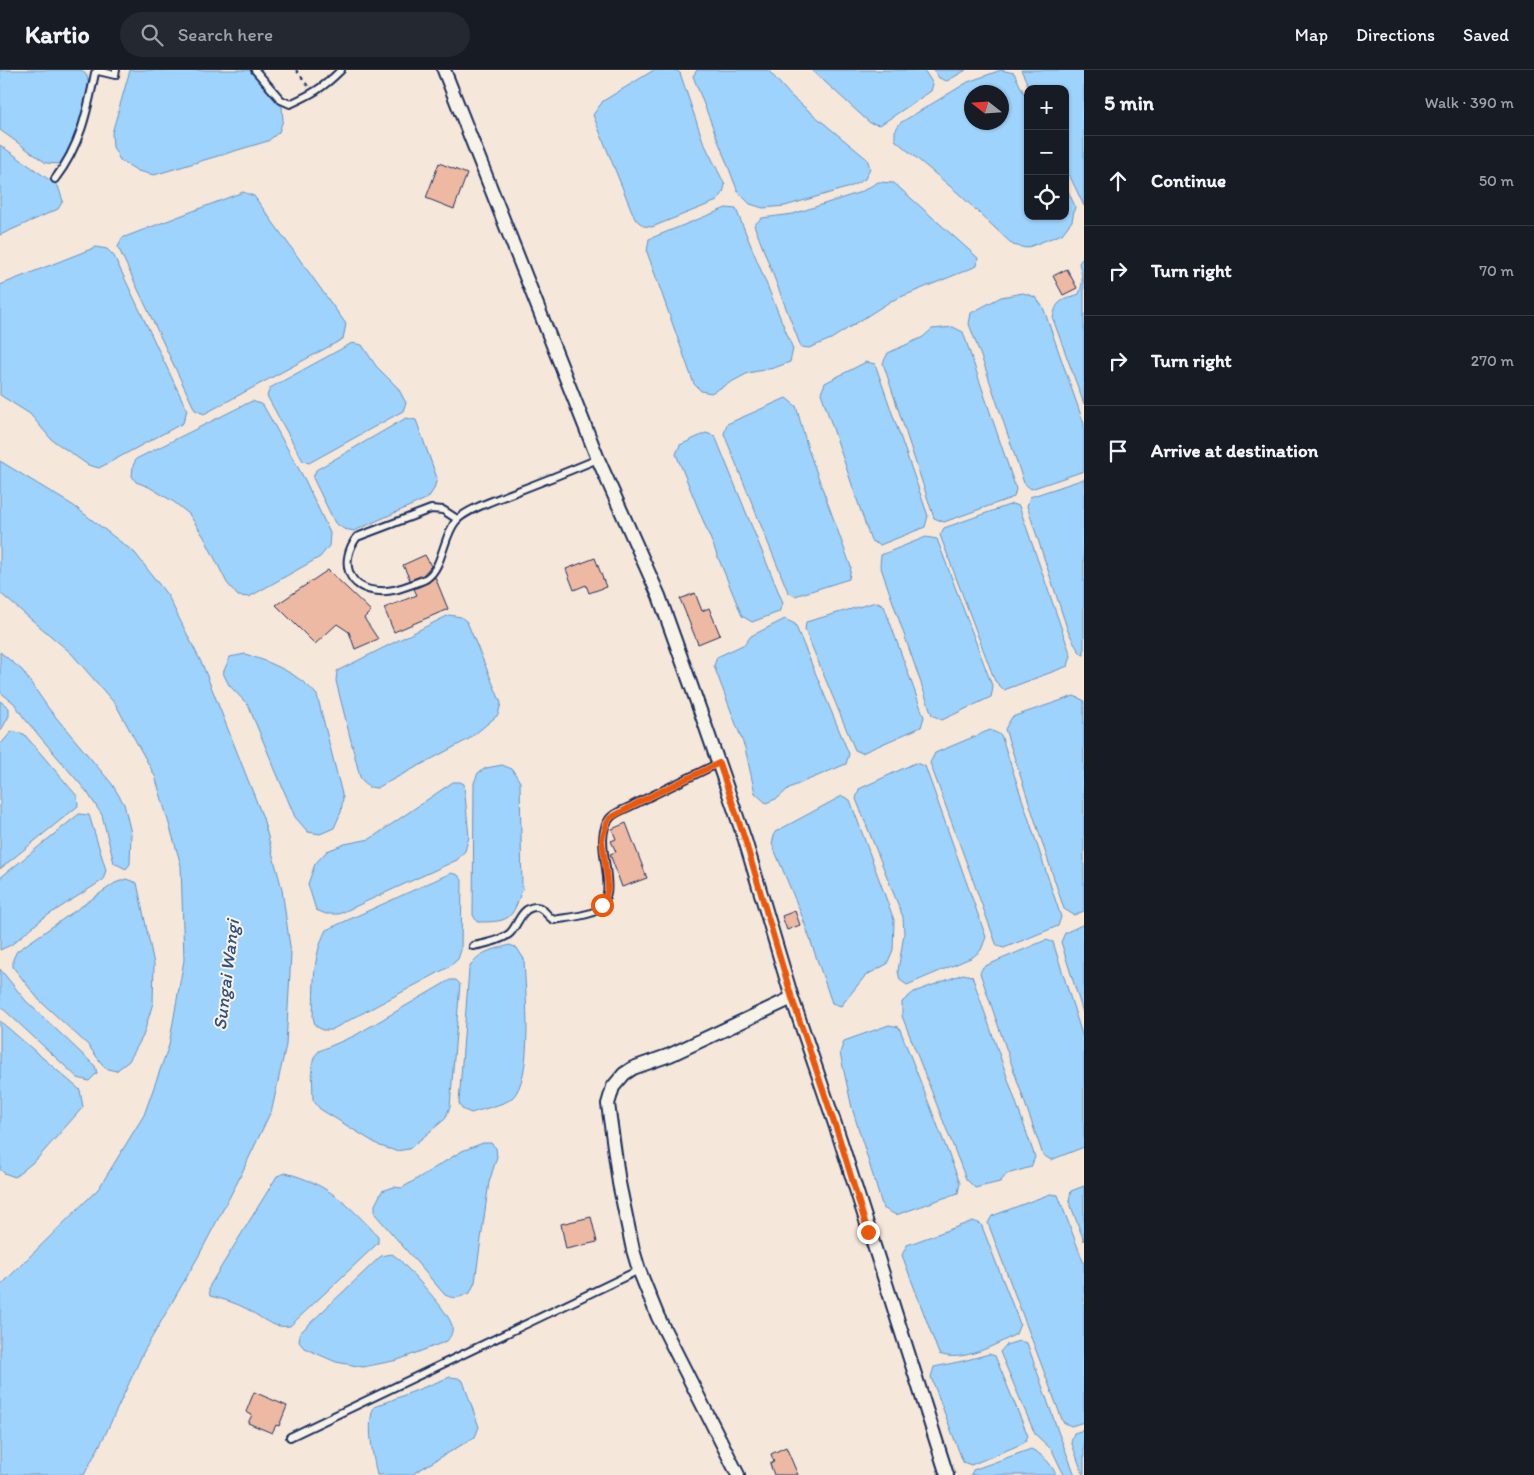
<!DOCTYPE html>
<meta charset="utf-8">
<style>
:root{--surface:#171b24;--page:#242831;--text:#f1f3f6;--muted:#9ea1a6;--line:#363941}
body{margin:0;font-family:Itim,sans-serif;background:var(--page);color:var(--text)}
.controls{position:absolute;right:15px;top:15px;display:grid;overflow:hidden;border-radius:10px;box-shadow:0 1px 4px #0004}
.controls button{width:45px;height:45px;display:grid;place-items:center;padding:0;border:0;border-bottom:1px solid var(--line);background:var(--surface);color:var(--text);font:25px sans-serif}
.compass{position:absolute;left:964px;top:15px;width:45px;height:45px;border-radius:50%;background:var(--surface);box-shadow:0 1px 4px #0004;rotate:287deg}
.stop{position:absolute;width:15px;height:15px;margin:-11px;border:4px solid #ea580c;border-radius:50%;background:#fff}
.stop.end{background:#ea580c;border-color:#fff;box-shadow:0 1px 5px #0008}
.list{margin:0;padding:0;list-style:none}
h2{display:flex;justify-content:space-between;align-items:center;height:65px;margin:0;padding:0 20px;font-size:21px}
h2 small{font-size:16px;font-weight:400;color:var(--muted)}
.list li{display:grid;grid-template-columns:32px 1fr auto;gap:15px;align-items:center;box-sizing:border-box;height:90px;padding:0 20px;border-top:1px solid var(--line)}
.list b{display:block;font-size:19px;white-space:nowrap}
.list em{font-size:16px;font-style:normal;color:var(--muted)}
.icon{flex:none;width:28px;height:28px;fill:none;stroke:currentColor;stroke-width:2;stroke-linecap:round;stroke-linejoin:round}
.map{position:relative;flex:none;width:1084px;height:1405px;overflow:hidden}
header{display:flex;align-items:center;gap:30px;box-sizing:border-box;height:70px;padding:0 25px;background:var(--surface);border-bottom:1px solid var(--line)}
header strong{font-size:24px}
nav{display:flex;gap:28px;margin-inline-start:auto;font-size:18px}
.search{width:350px;height:45px;background:var(--page);display:flex;align-items:center;gap:12px;box-sizing:border-box;padding:0 18px;border-radius:28px;color:var(--muted);font-size:19px}
main{display:flex}
aside{flex:1;background:var(--surface)}
.map>svg:first-child{display:block}
</style>
<header>
<strong>Kartio</strong>
<div class="search"><svg class="icon" aria-label="search" viewBox="0 0 24 24"><circle cx="10" cy="10" r="6"/><path d="M15 15l6 6"/></svg>Search here</div>
<nav><a>Map</a><a>Directions</a><a>Saved</a></nav>
</header>
<main>
<div class="map">
<svg width="1084" height="1405" viewBox="0 0 1084 1405">
<rect width="100%" height="100%" fill="#f5e7da"/>
<filter id="ink" filterUnits="userSpaceOnUse"><feTurbulence type="fractalNoise" baseFrequency=".02" numOctaves="2"/><feDisplacementMap in="SourceGraphic" scale="10" xChannelSelector="R" yChannelSelector="G"/><feConvolveMatrix kernelMatrix="1 2 1 2 8 2 1 2 1" color-interpolation-filters="sRGB"/></filter>
<g filter="url(#ink)">
<!-- water -->
<path fill="#9dd3fc" stroke="#6991bd" fill-rule="evenodd" d="M 0,0 L 82,0 L 87,6 L 89,16 L 76,71 L 68,87 L 59,94 L 46,93 L 0,60 Z
M 130,0 L 251,0 L 282,37 L 283,50 L 279,62 L 268,71 L 154,105 L 138,101 L 120,90 L 113,77 L 112,63 Z
M 654,0 L 675,0 L 680,3 L 703,71 L 725,115 L 723,123 L 717,131 L 652,157 L 644,156 L 635,149 L 593,45 L 603,31 Z
M 697,0 L 768,0 L 791,26 L 867,89 L 870,98 L 865,109 L 850,117 L 785,136 L 763,138 L 750,134 L 738,122 L 693,6 Z
M 812,0 L 924,0 L 933,14 L 931,21 L 880,55 L 870,53 Z
M 934,0 L 966,0 L 947,11 L 939,8 Z
M 1001,0 L 1014,3 L 1028,32 L 1028,146 L 1065,146 L 1065,115 L 1075,136 L 1072,151 L 1062,164 L 1026,178 L 1013,175 L 958,123 L 895,70 L 895,61 L 900,53 L 968,12 ZM 1002,22 L 1002,52 L 972,52 L 972,22 Z
M 1021,0 L 1084,0 L 1084,136 L 1065,96 L 1065,19 L 1030,19 Z
M 0,75 L 58,116 L 63,131 L 58,139 L 0,165 Z
M 878,112 L 894,113 L 978,188 L 977,196 L 891,231 L 831,269 L 809,278 L 801,277 L 754,155 L 762,148 L 793,144 L 861,122 Z
M 243,122 L 254,126 L 346,254 L 343,269 L 204,344 L 195,340 L 118,177 L 122,168 Z
M 726,138 L 736,139 L 793,279 L 790,292 L 774,298 L 748,303 L 711,323 L 701,321 L 694,314 L 647,182 L 649,169 Z
M 96,177 L 107,179 L 114,186 L 187,340 L 183,353 L 99,398 L 88,395 L 51,369 L 30,344 L 0,325 L 0,215 Z
M 1084,186 L 1084,334 L 1053,249 C 1056,229 1062,231 1079,224 C 1084,212 1082,205 1079,193 Z
M 1023,223 L 1035,227 L 1043,237 L 1084,354 L 1084,401 L 1031,419 L 1024,413 L 986,300 L 969,254 L 971,243 L 1001,227 Z
M 953,257 L 963,262 L 1016,419 L 1014,427 L 944,452 L 934,448 L 883,293 L 888,283 L 923,267 L 932,259 Z
M 352,273 L 362,275 L 376,296 L 398,318 L 406,333 L 403,341 L 309,393 L 303,391 L 267,326 L 270,318 Z
M 866,292 L 875,294 L 928,446 L 925,457 L 880,475 L 871,471 L 821,323 L 825,313 Z
M 786,328 L 796,336 L 808,379 L 851,497 L 849,509 L 795,526 L 788,522 L 724,364 L 727,354 Z
M 252,331 L 263,335 L 305,410 L 330,463 L 329,476 L 320,487 L 249,527 L 238,526 L 227,513 L 204,467 L 189,444 L 174,432 L 149,417 L 136,412 L 132,406 L 133,396 L 136,389 Z
M 406,348 L 416,350 L 437,408 L 434,419 L 428,428 L 354,461 L 344,459 L 335,453 L 313,408 L 316,400 Z
M 706,363 L 715,366 L 783,533 L 779,542 L 752,552 L 742,546 L 676,384 L 680,375 Z
M 0,391 L 74,436 L 135,483 L 168,526 L 203,596 L 263,748 L 282,819 L 291,884 L 286,975 L 272,1039 L 238,1111 L 198,1187 L 143,1283 L 105,1365 L 84,1405 L 0,1405 L 0,1216 L 99,1118 L 144,1045 L 169,975 L 184,890 L 181,795 L 155,706 L 116,635 L 71,583 L 0,523 Z
M 1084,409 L 1084,585 L 1083,585 L 1078,580 L 1068,561 L 1027,436 L 1030,427 Z
M 1012,434 L 1019,436 L 1071,586 L 1068,596 L 1004,620 L 995,611 L 940,465 L 944,458 Z
M 926,467 L 937,469 L 993,618 L 991,627 L 942,650 L 932,645 L 880,495 L 881,485 Z
M 876,532 L 884,536 L 924,647 L 921,657 L 862,683 L 855,680 L 805,560 L 806,552 Z
M 449,545 L 461,547 L 467,552 L 501,633 L 498,645 L 469,669 L 377,718 L 368,717 L 360,707 L 336,611 L 337,601 Z
M 785,549 L 795,554 L 849,684 L 846,694 L 789,718 L 778,728 L 766,733 L 755,723 L 745,678 L 714,596 L 717,587 L 745,574 L 751,566 Z
M 0,582 L 22,600 L 49,639 L 112,714 L 124,734 L 131,763 L 130,794 L 126,799 L 114,793 L 102,745 L 87,722 L 24,648 L 14,633 L 0,622 Z
M 245,584 C 271,592 299,604 317,625 L 343,728 L 341,742 L 334,758 L 320,764 L 308,762 L 295,747 L 248,635 L 229,615 L 223,603 L 230,587 Z
M 1074,626 L 1083,630 L 1084,632 L 1084,841 L 1074,845 L 1064,839 L 1005,659 L 1012,647 Z
M 0,631 L 9,638 L 9,646 L 0,662 Z
M 990,660 L 1001,665 L 1061,847 L 1058,856 L 1004,878 L 997,876 L 930,693 L 935,683 Z
M 12,661 L 24,664 L 77,726 L 78,736 L 0,799 L 0,675 Z
M 915,693 L 925,696 L 986,867 L 981,880 L 973,887 L 907,915 L 900,910 L 898,901 L 904,864 L 903,847 L 856,729 L 859,719 Z
M 502,695 L 512,699 L 520,712 L 522,819 C 512,850 510,852 477,852 L 473,845 L 474,713 L 478,703 L 486,698 Z
M 453,712 L 460,712 L 464,714 L 469,767 L 465,781 L 457,790 L 339,844 L 326,844 L 316,840 L 308,814 L 315,794 L 327,781 L 345,774 L 370,769 Z
M 842,726 L 850,730 L 894,850 L 893,880 L 887,894 L 865,906 L 841,936 L 832,933 L 802,846 L 772,774 L 775,762 Z
M 79,744 L 89,745 L 106,800 L 103,810 L 42,849 L 11,875 L 0,880 L 0,808 Z
M 451,803 L 458,805 L 462,810 L 461,880 L 458,889 L 449,897 L 331,960 L 322,960 L 315,955 L 313,947 C 314,917 312,887 326,860 Z
M 126,809 L 137,813 L 154,894 L 153,933 L 143,966 L 129,991 L 116,1001 L 105,998 L 88,975 L 39,930 L 13,897 L 13,889 L 17,881 L 115,813 Z
M 1084,854 L 1084,946 L 1061,872 L 1065,863 Z
M 1046,870 L 1053,872 L 1084,971 L 1084,1077 L 1051,1090 L 1043,1085 L 980,903 L 983,897 Z
M 510,875 L 517,878 L 524,889 C 525,919 535,1010 511,1029 C 505,1034 480,1040 471,1043 L 462,1039 L 459,1033 L 469,899 C 477,881 493,880 510,875 Z
M 0,899 L 26,931 L 95,996 L 97,1003 L 89,1011 L 78,1008 L 0,936 Z
M 963,904 L 972,906 L 1035,1087 L 1031,1097 L 1007,1104 L 1000,1112 L 975,1118 L 966,1109 L 902,946 L 902,932 L 914,922 Z
M 450,910 L 456,910 L 460,914 L 450,1037 L 445,1049 L 409,1079 L 396,1081 L 380,1076 L 320,1039 L 313,1030 L 312,996 L 314,987 L 319,981 L 354,966 Z
M 0,951 L 80,1020 L 83,1037 L 37,1089 L 15,1107 L 4,1103 L 0,1099 Z
M 889,955 L 899,957 L 960,1113 L 958,1123 L 896,1145 L 883,1138 L 852,1038 L 840,983 L 844,971 Z
M 483,1073 L 491,1073 L 496,1078 L 497,1087 L 489,1112 L 475,1212 L 470,1223 C 460,1227 455,1230 445,1225 L 375,1144 L 375,1135 L 382,1121 L 394,1117 L 402,1118 L 462,1081 Z
M 286,1103 C 328,1114 349,1135 378,1166 L 378,1173 L 290,1256 C 273,1259 261,1247 247,1239 C 236,1233 223,1229 210,1226 L 209,1220 L 210,1215 L 277,1106 Z
M 1084,1116 L 1084,1171 L 1069,1131 L 1071,1121 Z
M 1050,1124 L 1058,1125 L 1084,1194 L 1084,1352 L 1071,1356 L 1063,1352 L 988,1153 L 992,1146 Z
M 973,1151 L 981,1154 L 1020,1254 L 1016,1264 C 996,1275 962,1293 939,1284 L 902,1185 L 907,1175 Z
M 392,1184 L 400,1190 C 412,1204 449,1241 452,1256 C 453,1262 451,1266 447,1271 L 398,1290 L 363,1297 L 336,1292 L 304,1278 L 299,1272 L 300,1263 L 305,1258 L 381,1186 Z
M 1019,1271 L 1027,1273 L 1059,1364 L 1075,1405 L 1064,1405 L 1052,1380 L 1035,1364 L 1000,1282 L 1006,1275 Z
M 989,1284 L 995,1286 L 1028,1366 L 1024,1373 L 971,1395 L 963,1392 L 931,1307 L 934,1297 L 963,1291 Z
M 450,1307 L 458,1308 L 463,1311 L 479,1357 L 475,1367 L 411,1405 L 377,1405 C 373,1386 366,1354 374,1337 Z
M 1084,1360 L 1084,1405 L 1083,1405 L 1071,1371 L 1074,1363 Z
M 1031,1379 C 1042,1384 1051,1393 1056,1405 L 971,1405 L 973,1400 Z"/>
<!-- building -->
<path fill="#eeb9a2" stroke="#1b2f5e" d="M 439,93 L 467,104 L 454,139 L 426,128 Z
M 1067,199 L 1077,218 L 1063,225 L 1053,206 Z
M 425,485 L 431,496 L 423,505 L 410,510 L 403,495 Z
M 595,488 L 606,517 L 589,523 L 586,515 L 574,520 L 566,499 Z
M 328,500 L 371,541 L 364,548 L 378,569 L 355,579 L 349,562 L 337,554 L 315,574 L 276,535 Z
M 435,507 L 448,539 L 394,562 L 384,538 L 417,525 L 414,519 L 428,513 Z
M 695,523 L 702,541 L 709,538 L 720,565 L 698,574 L 680,529 Z
M 626,753 L 647,808 L 622,817 L 610,784 L 616,782 L 611,771 L 616,769 L 612,759 Z
M 795,841 L 800,855 L 787,860 L 782,846 Z
M 591,1147 L 597,1172 L 566,1179 L 561,1154 Z
M 254,1322 L 287,1336 L 279,1356 L 276,1355 L 272,1363 L 248,1353 L 252,1345 L 246,1342 Z
M 786,1377 L 798,1405 L 774,1405 L 770,1394 L 774,1392 L 771,1384 Z"/>
<g fill="none" stroke-linecap="round" stroke-linejoin="round">
<defs>
<path id="service" d="M 255,0 L 281,30 L 290,34 C 312,24 323,18 341,0
M 55,109 C 80,76 87,43 95,3 L 98,1 L 115,5 L 116,0
M 457,449 L 443,440 L 431,439 L 357,467 C 339,491 347,520 380,521 C 392,522 401,518 413,514 C 417,512 423,511 427,508 C 443,497 443,466 456,451 C 465,440 495,430 510,424 C 539,413 569,401 598,389
M 473,876 C 484,874 500,871 509,864 C 518,857 520,837 536,837 C 544,837 547,847 554,850 C 564,848 588,846 595,841 C 625,824 589,773 610,748 C 615,742 626,739 633,735 C 661,721 690,707 719,693
M 290,1367 L 639,1200"/>
<path id="minor" d="M 444,0 L 598,389 L 659,526 L 702,646 L 745,770 L 792,928 L 840,1069 L 947,1405
M 738,1405 L 658,1247 L 639,1200 L 633,1180 L 619,1113 L 608,1034 L 613,1017 L 624,1004 L 633,998 L 670,985 L 792,928"/>
</defs>
<!-- service casing -->
<use href="#service" stroke="#1b2f5e" stroke-width="10"/>
<!-- minor casing -->
<use href="#minor" stroke="#1b2f5e" stroke-width="16"/>
<!-- path -->
<path stroke="#1b2f5e" stroke-width="2" stroke-dasharray="4 4" stroke-linecap="butt" d="M 296,0 L 308,16"/>
<!-- service -->
<use href="#service" stroke="#f7f3e8" stroke-width="6"/>
<!-- minor -->
<use href="#minor" stroke="#f7f3e8" stroke-width="12"/>
</g>
</g>
<g fill="none" stroke-linecap="round" stroke-linejoin="round" filter="url(#ink)">
<!-- route -->
<path stroke="#ea580c" stroke-width="6" d="M 602,835 L 606,827 L 608,817 L 602,769 L 607,753 L 610,748 L 637,733 L 719,693 L 745,770 L 792,928 L 840,1070 L 868,1162"/>
</g>
<g text-anchor="middle" dominant-baseline="central" stroke-width="4" stroke-linejoin="round" paint-order="stroke">
<!-- water labels -->
<g font-size="19" font-style="italic" fill="#35507e" stroke="#f7f3e8">
<text transform="translate(226 905) rotate(-83)">Sungai Wangi</text>
</g>
</g>
</svg>
<div class="controls">
<button>+</button>
<button>−</button>
<button><svg class="icon" aria-label="locate" viewBox="0 0 24 24"><circle cx="12" cy="12" r="6"/><path d="M12 2v4M12 18v4M2 12h4M18 12h4"/></svg></button>
</div>
<svg class="compass" viewBox="-18 -18 36 36"><path d="M0-13l5 13h-10z" fill="#e53935"/><path d="M0 13l5-13h-10z" fill="#9ea1a6"/></svg>
<div class="stop" style="left:602px;top:835px"></div>
<div class="stop end" style="left:868px;top:1162px"></div>
</div>
<aside>
<h2>5 min<small>Walk · 390 m</small></h2>
<ul class="list">
<li><svg class="icon" aria-label="ahead" viewBox="0 0 24 24"><path d="M12 20V5M6 11l6-6 6 6"/></svg><div><b>Continue</b></div><em>50 m</em></li>
<li><svg class="icon" aria-label="right" viewBox="0 0 24 24"><path d="M7 20v-9h11M14 6l5 5-5 5"/></svg><div><b>Turn right</b></div><em>70 m</em></li>
<li><svg class="icon" aria-label="right" viewBox="0 0 24 24"><path d="M7 20v-9h11M14 6l5 5-5 5"/></svg><div><b>Turn right</b></div><em>270 m</em></li>
<li><svg class="icon" aria-label="arrive" viewBox="0 0 24 24"><path d="M6 21V4h12l-3 4 3 4H6"/></svg><div><b>Arrive at destination</b></div></li>
</ul>
</aside>
</main>
